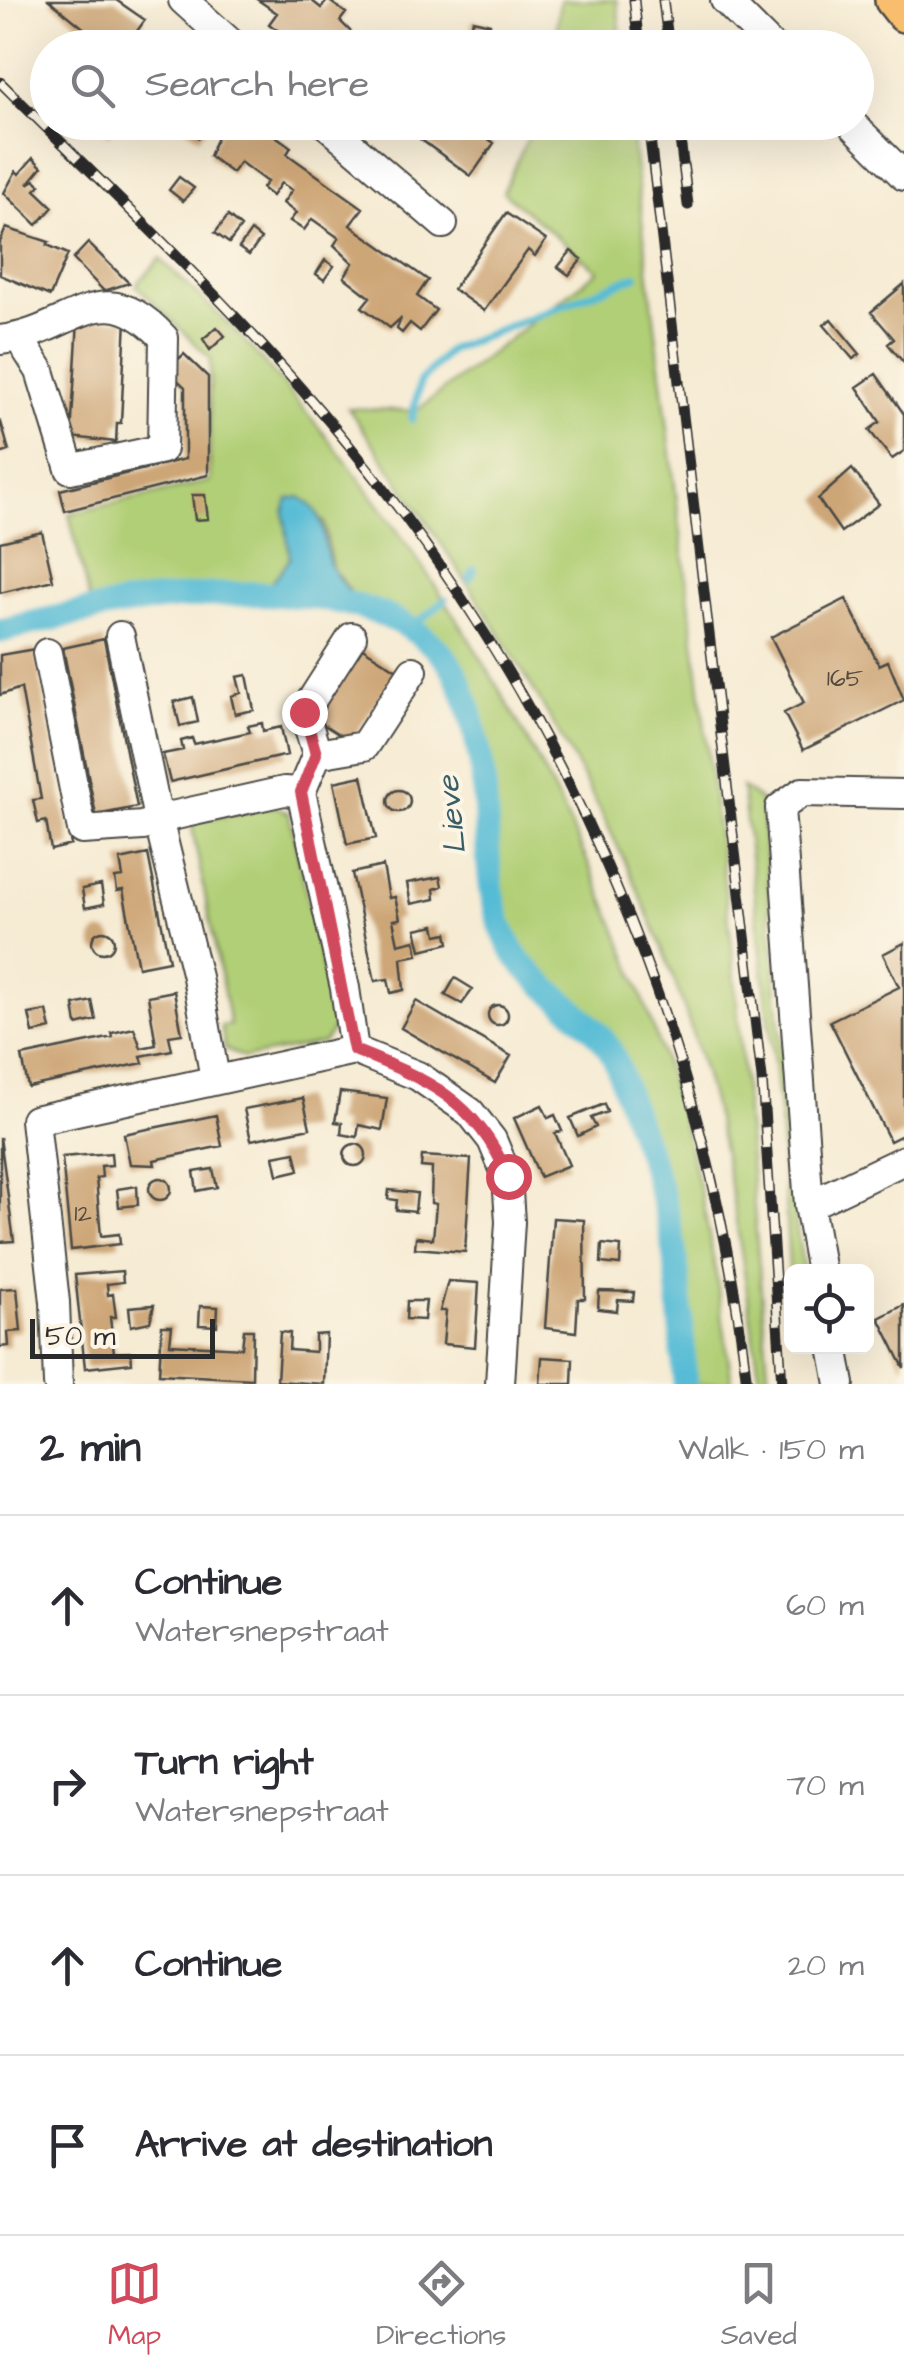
<!DOCTYPE html>
<meta charset="utf-8">
<style>
:root{--surface:#fff;--page:#f2f2f3;--text:#2b2b33;--muted:#7c7c81;--line:#e1e1e2;--accent:#d1495b}
body{margin:0;font-family:"Architects Daughter",sans-serif;background:var(--page);color:var(--text)}
.controls{position:absolute;right:30px;bottom:30px;display:grid;overflow:hidden;border-radius:15px;box-shadow:0 10px 40px #0002}
.controls button{width:90px;height:90px;display:grid;place-items:center;padding:0;border:0;border-bottom:2px solid var(--line);background:var(--surface);color:var(--text);font:50px sans-serif}
.scale{position:absolute;left:30px;bottom:25px;width:185px;box-sizing:border-box;padding-left:10px;border:5px solid #2b2b2b;border-top:0;font-size:28px;line-height:35px;white-space:nowrap;color:#2b2b2b;-webkit-text-stroke:8px #fcf5e5;paint-order:stroke}
.stop{position:absolute;width:30px;height:30px;margin:-22px;border:8px solid #d1495b;border-radius:50%;background:#fff}
.stop.end{background:#d1495b;border-color:#fff;box-shadow:0 2px 10px #0008}
.list{margin:0;padding:0;list-style:none}
h2{display:flex;justify-content:space-between;align-items:center;height:130px;margin:0;padding:0 40px;font-size:42px}
h2 small{font-size:32px;font-weight:400;color:var(--muted)}
.list li{display:grid;grid-template-columns:65px 1fr auto;gap:30px;align-items:center;box-sizing:border-box;height:180px;padding:0 40px;border-top:2px solid var(--line)}
.list b{display:block;font-size:38px;white-space:nowrap}
.list p{margin:0;font-size:32px;white-space:nowrap;color:var(--muted)}
.list em{font-size:32px;font-style:normal;color:var(--muted)}
.icon{flex:none;width:55px;height:55px;fill:none;stroke:currentColor;stroke-width:2;stroke-linecap:round;stroke-linejoin:round}
.map{position:relative;flex:none;width:904px;height:1384px;overflow:hidden}
.search{position:absolute;background:var(--surface);box-shadow:0 10px 40px #0002;left:30px;right:30px;top:30px;height:110px;display:flex;align-items:center;gap:25px;box-sizing:border-box;padding:0 35px;border-radius:55px;color:var(--muted);font-size:38px}
.sheet{height:850px;background:var(--surface)}
nav{display:flex;justify-content:space-around;align-items:center;box-sizing:border-box;height:140px;border-top:2px solid var(--line);background:var(--surface);font-size:28px;color:var(--muted)}
nav a{display:grid;justify-items:center;gap:5px}
nav .on{color:var(--accent)}
.map>svg:first-child{display:block}
</style>
<div class="map">
<svg width="904" height="1384" viewBox="0 0 904 1384">
<rect width="100%" height="100%" fill="#fcf5e5"/>
<filter id="ink" filterUnits="userSpaceOnUse"><feTurbulence type="fractalNoise" baseFrequency=".01" numOctaves="2"/><feDisplacementMap in="SourceGraphic" scale="20" xChannelSelector="R" yChannelSelector="G"/><feConvolveMatrix kernelMatrix="1 2 1 2 8 2 1 2 1" color-interpolation-filters="sRGB"/></filter>
<filter id="wash" filterUnits="userSpaceOnUse"><feTurbulence type="fractalNoise" baseFrequency=".0048" numOctaves="4" result="noise"/><feDisplacementMap in="SourceGraphic" scale="40" xChannelSelector="R" yChannelSelector="G"/><feGaussianBlur stdDeviation="2.25" result="paint"/><feColorMatrix in="noise" values="0 0 0 0 0 0 0 0 0 0 0 0 0 0 0 0 0 1.4 0 .05"/><feComposite in="paint" operator="in"/></filter>
<g filter="url(#wash)">
<rect width="100%" height="100%" fill="#f6ebd3"/>
<!-- green -->
<path fill="#b1cf76" stroke="#6e7d50" stroke-width="2.5" d="M 560,0 L 617,0 L 622,47 L 554,47 Z
M 535,122 L 630,123 L 732,946 L 769,1384 L 761,1384 C 748,1305 739,1223 722,1145 C 664,870 506,634 348,408 L 416,411 L 598,271 L 503,192 Z
M 160,259 C 191,289 224,317 252,349 C 456,576 610,850 689,1146 C 710,1224 721,1304 732,1384 L 685,1384 C 682,1344 682,1303 676,1263 C 669,1208 648,1154 629,1102 C 623,1085 618,1061 607,1046 C 584,1016 527,979 512,948 C 471,862 503,724 443,655 C 421,630 388,619 357,609 L 358,601 L 332,568 L 324,521 L 288,528 L 290,559 L 263,593 L 91,607 L 69,514 L 210,481 L 210,358 L 136,285 Z
M 742,787 L 761,801 L 796,1225 L 804,1271 L 792,1272 L 791,1302 L 780,1115 Z
M 275,806 L 289,813 L 335,1027 L 323,1043 L 244,1058 L 225,1049 L 221,1026 L 230,1025 L 191,822 Z"/>
<!-- water -->
<path fill="#57bcd5" stroke="#417480" stroke-width="2.5" d="M 300,497 C 332,516 318,540 332,568 C 338,581 349,591 358,601 L 357,609 L 323,597 L 263,593 L 290,559 L 284,512 L 288,499 Z"/>
<g fill="none" stroke-linecap="round" stroke-linejoin="round">
<!-- stream -->
<path stroke="#57bcd5" stroke-width="8" d="M 412,419 L 420,382 L 449,350 L 636,276
M 470,578 L 474,570
M 410,629 L 445,600"/>
<!-- canal -->
<path stroke="#57bcd5" stroke-width="25" d="M 0,631 C 116,601 349,555 442,654 C 464,678 473,721 479,752 C 493,816 477,892 513,951 C 537,989 585,1011 609,1048 C 619,1064 623,1087 630,1104 C 649,1155 670,1209 676,1264 C 681,1303 682,1344 685,1384"/>
</g>
<g id="blocks">
<!-- building -->
<path fill="#cda677" d="M 49,0 L 116,0 L 145,20 L 125,48 L 108,48 Z
M 258,0 L 311,0 L 321,8 L 328,0 L 346,13 L 340,21 L 367,48 L 302,48 L 269,24 L 277,13 Z
M 473,20 L 490,24 L 489,34 L 470,30 Z
M 454,33 L 465,40 L 457,48 L 447,48 L 443,43 Z
M 98,122 L 119,122 L 121,124 L 108,136 Z
M 177,122 L 256,122 L 291,147 L 287,154 L 363,208 L 350,225 L 428,280 L 417,296 L 436,310 L 420,331 L 410,323 L 402,333 L 397,329 L 401,318 L 390,328 L 362,307 L 370,297 L 344,277 L 353,263 L 334,245 L 339,238 L 312,219 L 304,230 L 290,221 L 296,213 L 283,203 L 292,190 L 281,183 L 272,196 L 262,188 L 267,182 L 240,162 L 232,173 L 209,156 L 220,130 L 211,123 L 199,138 Z
M 406,122 L 465,122 L 494,143 L 471,176 L 416,136 L 420,132 Z
M 33,158 L 42,167 L 28,184 L 35,180 L 40,185 L 35,190 L 53,207 L 37,225 L 4,193 L 16,171 L 19,174 Z
M 179,177 L 194,188 L 183,201 L 169,190 Z
M 506,213 L 546,240 L 535,256 L 528,250 L 484,311 L 453,289 Z
M 228,216 L 241,227 L 229,243 L 215,233 Z
M 6,228 L 49,242 L 47,245 L 68,254 L 50,296 L 0,275 L 0,242 Z
M 251,231 L 261,239 L 249,255 L 239,248 Z
M 88,243 L 129,283 L 104,291 L 73,259 Z
M 571,251 L 582,259 L 569,275 L 558,267 Z
M 325,260 L 334,266 L 324,280 L 316,274 Z
M 904,284 L 904,363 L 888,344 L 894,339 L 871,312 Z
M 126,319 L 121,423 L 117,423 L 116,442 L 71,437 L 78,320 Z
M 831,319 L 860,354 L 853,359 L 824,325 Z
M 217,327 L 225,336 L 210,350 L 203,339 Z
M 184,354 L 208,377 L 208,475 L 65,511 L 60,490 L 185,459 L 185,387 L 167,370 Z
M 876,374 L 904,414 L 904,451 L 892,459 L 869,430 L 880,422 L 857,387 Z
M 1,422 L 9,451 L 0,454 L 0,423 Z
M 852,469 L 879,504 L 841,532 L 818,499 Z
M 192,495 L 205,495 L 208,519 L 195,520 Z
M 42,532 L 53,580 L 0,593 L 0,542 Z
M 846,599 L 879,665 L 888,661 L 904,700 L 803,750 L 784,713 L 804,703 L 771,637 Z
M 104,639 L 137,807 L 96,815 L 63,648 Z
M 361,647 L 397,670 L 351,742 L 315,719 Z
M 35,649 L 71,845 L 51,850 L 46,821 L 38,823 L 33,800 L 41,799 L 21,688 L 0,695 L 0,655 Z
M 247,675 L 254,710 L 235,714 L 231,696 L 241,693 L 237,677 Z
M 193,697 L 198,722 L 180,726 L 174,702 Z
M 262,723 L 263,731 L 281,727 L 287,755 L 170,782 L 163,754 L 183,750 L 181,741 L 192,738 L 194,744 L 250,732 L 248,726 Z
M 362,776 L 376,838 L 347,844 L 334,782 Z
M388 801a11 11 0 1 1 22 0a11 11 0 1 1-22 0Z
M 148,854 L 169,961 L 138,967 L 123,890 L 117,891 L 115,878 L 123,877 L 120,860 Z
M 383,866 L 389,898 L 395,897 L 400,919 L 393,920 L 398,944 L 415,940 L 418,955 L 401,958 L 404,990 L 391,993 L 388,979 L 375,981 L 352,873 Z
M 440,877 L 442,886 L 434,889 L 435,899 L 411,904 L 407,883 Z
M 101,885 L 104,904 L 85,908 L 82,889 Z
M 435,925 L 437,935 L 447,933 L 449,943 L 421,950 L 416,929 Z
M92 942a11 11 0 1 1 22 0a11 11 0 1 1-22 0Z
M 904,943 L 904,1134 L 890,1141 L 830,1021 L 899,987 L 883,954 Z
M 455,978 L 473,989 L 462,1004 L 445,995 Z
M 174,991 L 182,1034 L 169,1036 L 172,1050 L 141,1056 L 143,1063 L 28,1087 L 22,1056 L 113,1037 L 112,1033 L 134,1028 L 141,1048 L 156,1045 L 148,996 Z
M 92,1001 L 96,1020 L 77,1025 L 74,1005 Z
M 416,1001 L 511,1056 L 495,1083 L 401,1028 Z
M488 1015a10 10 0 1 1 20 0a10 10 0 1 1-20 0Z
M 47,1011 L 51,1029 L 33,1033 L 29,1014 Z
M 340,1092 L 387,1098 L 382,1130 L 359,1125 L 357,1137 L 341,1134 L 342,1123 L 335,1122 Z
M 303,1098 L 310,1128 L 251,1140 L 244,1109 Z
M 604,1104 L 607,1112 L 591,1118 L 596,1127 L 578,1136 L 570,1118 Z
M 542,1105 L 548,1118 L 555,1115 L 562,1131 L 555,1133 L 569,1165 L 540,1177 L 514,1118 Z
M 216,1115 L 222,1146 L 154,1160 L 155,1165 L 130,1164 L 124,1134 Z
M 0,1137 L 14,1241 L 0,1242 Z
M344 1155a11 11 0 1 1 22 0a11 11 0 1 1-22 0Z
M 295,1152 L 299,1170 L 278,1175 L 274,1156 Z
M 111,1153 L 112,1165 L 101,1166 L 102,1177 L 96,1178 L 101,1236 L 119,1234 L 120,1244 L 71,1250 L 62,1157 Z
M 422,1156 L 471,1159 L 465,1252 L 415,1248 L 416,1237 L 433,1239 L 436,1204 L 431,1203 L 432,1168 L 421,1167 Z
M 213,1169 L 217,1187 L 197,1191 L 194,1172 Z
M149 1189a11 11 0 1 1 22 0a11 11 0 1 1-22 0Z
M 137,1186 L 138,1205 L 119,1207 L 117,1189 Z
M 389,1190 L 417,1193 L 415,1212 L 396,1210 L 397,1200 L 388,1199 Z
M 553,1218 L 584,1220 L 585,1299 L 578,1299 L 576,1332 L 545,1328 Z
M 602,1244 L 621,1246 L 620,1265 L 601,1263 Z
M 122,1271 L 123,1282 L 107,1284 L 108,1295 L 113,1294 L 116,1317 L 110,1317 L 114,1353 L 131,1352 L 132,1363 L 85,1368 L 75,1275 Z
M 448,1281 L 479,1283 L 475,1347 L 443,1344 L 446,1311 L 440,1311 Z
M 17,1288 L 21,1331 L 8,1332 L 9,1346 L 0,1347 L 0,1289 Z
M 599,1291 L 634,1292 L 633,1301 L 618,1300 L 617,1311 L 598,1309 Z
M 407,1301 L 426,1301 L 424,1320 L 406,1319 Z
M 154,1305 L 150,1322 L 131,1326 L 129,1307 Z
M 904,1305 L 904,1368 L 879,1318 Z
M 200,1306 L 218,1307 L 217,1326 L 199,1325 Z
M 162,1326 L 172,1326 L 170,1344 L 242,1348 L 244,1330 L 253,1330 L 252,1379 L 159,1374 Z
M 280,1332 L 290,1333 L 289,1350 L 315,1352 L 315,1335 L 326,1334 L 324,1384 L 277,1381 Z
M 542,1357 L 573,1359 L 572,1384 L 540,1384 Z"/>
</g>
</g>
<g filter="url(#ink)">
<use href="#blocks" fill-opacity="0" stroke="#494844" stroke-width="2.5"/>
<g fill="none" stroke-linecap="round" stroke-linejoin="round">
<defs>
<path id="minor" d="M 183,0 L 236,48
M 725,0 L 773,48
M 324,122 L 443,224
M 850,122 L 904,176
M 0,340 C 71,333 101,269 164,338 L 162,449 L 70,469 L 40,371 L 19,338
M 47,653 L 82,830 L 143,826 L 158,819 L 120,636
M 317,754 L 304,712 L 352,637
M 301,792 L 317,754 L 364,746 L 413,671
M 215,1079 L 197,977 L 158,819 L 284,791 L 301,792 L 345,988 L 354,1050
M 809,1205 L 780,808 L 802,792 L 904,794
M 821,1272 L 809,1205 L 904,1160
M 833,1346 L 840,1384
M 58,1384 L 55,1302 L 35,1120 L 354,1050 L 418,1076 L 470,1112 L 492,1140 L 507,1176 L 510,1222 L 500,1384"/>
<path id="major" d="M 893,0 L 904,14"/>
</defs>
<!-- minor casing -->
<use href="#minor" stroke="#494844" stroke-width="32"/>
<!-- major casing -->
<use href="#major" stroke="#494844" stroke-width="40"/>
<!-- minor -->
<use href="#minor" stroke="#fff" stroke-width="28"/>
<!-- major -->
<use href="#major" stroke="#f9be6d" stroke-width="35"/>
<defs>
<path id="rail" d="M 634,0 L 639,48
M 663,0 L 669,48
M 0,82 C 119,200 242,314 348,444 C 567,709 709,1042 747,1384
M 648,122 L 762,1078 L 782,1384
M 678,122 L 688,205"/>
</defs>
<!-- rail casing -->
<use href="#rail" stroke="#2b2b2b" stroke-width="11"/>
<!-- rail -->
<use href="#rail" stroke="#fcf5e5" stroke-width="8" stroke-dasharray="22" stroke-linecap="butt"/>
</g>
</g>
<g fill="none" stroke-linecap="round" stroke-linejoin="round" filter="url(#ink)">
<!-- route -->
<path stroke="#d1495b" stroke-width="12" d="M 304,712 L 316,754 L 301,792 L 354,1050 C 427,1079 476,1100 508,1176"/>
</g>
<g text-anchor="middle" dominant-baseline="central" stroke-width="8" stroke-linejoin="round" paint-order="stroke">
<!-- number labels -->
<g font-size="25" fill="#544a3e">
<text x="845" y="678">165</text>
<text x="83" y="1213">12</text>
</g>
<!-- water labels -->
<g font-size="32" font-style="italic" fill="#3a5e66" stroke="#fcf5e5">
<text transform="translate(452 815) rotate(-96)">Lieve</text>
</g>
</g>
</svg>
<div class="controls">
<button><svg class="icon" aria-label="locate" viewBox="0 0 24 24"><circle cx="12" cy="12" r="6"/><path d="M12 2v4M12 18v4M2 12h4M18 12h4"/></svg></button>
</div>
<div class="scale">50 m</div>
<div class="stop" style="left:508px;top:1176px"></div>
<div class="stop end" style="left:304px;top:712px"></div>
<div class="search"><svg class="icon" aria-label="search" viewBox="0 0 24 24"><circle cx="10" cy="10" r="6"/><path d="M15 15l6 6"/></svg>Search here</div>
</div>
<section class="sheet">
<h2>2 min<small>Walk · 150 m</small></h2>
<ul class="list">
<li><svg class="icon" aria-label="ahead" viewBox="0 0 24 24"><path d="M12 20V5M6 11l6-6 6 6"/></svg><div><b>Continue</b><p>Watersnepstraat</p></div><em>60 m</em></li>
<li><svg class="icon" aria-label="right" viewBox="0 0 24 24"><path d="M7 20v-9h11M14 6l5 5-5 5"/></svg><div><b>Turn right</b><p>Watersnepstraat</p></div><em>70 m</em></li>
<li><svg class="icon" aria-label="ahead" viewBox="0 0 24 24"><path d="M12 20V5M6 11l6-6 6 6"/></svg><div><b>Continue</b></div><em>20 m</em></li>
<li><svg class="icon" aria-label="arrive" viewBox="0 0 24 24"><path d="M6 21V4h12l-3 4 3 4H6"/></svg><div><b>Arrive at destination</b></div></li>
</ul>
</section>
<nav>
<a class="on"><svg class="icon" aria-label="map" viewBox="0 0 24 24"><path d="M3 6l6-2 6 2 6-2v14l-6 2-6-2-6 2zM9 4v14M15 6v14"/></svg>Map</a>
<a><svg class="icon" aria-label="directions" viewBox="0 0 24 24"><path d="M12 3l9 9-9 9-9-9zM9 14v-3h6M13 9l2 2-2 2"/></svg>Directions</a>
<a><svg class="icon" aria-label="saved" viewBox="0 0 24 24"><path d="M7 4h10v16l-5-4-5 4z"/></svg>Saved</a>
</nav>
